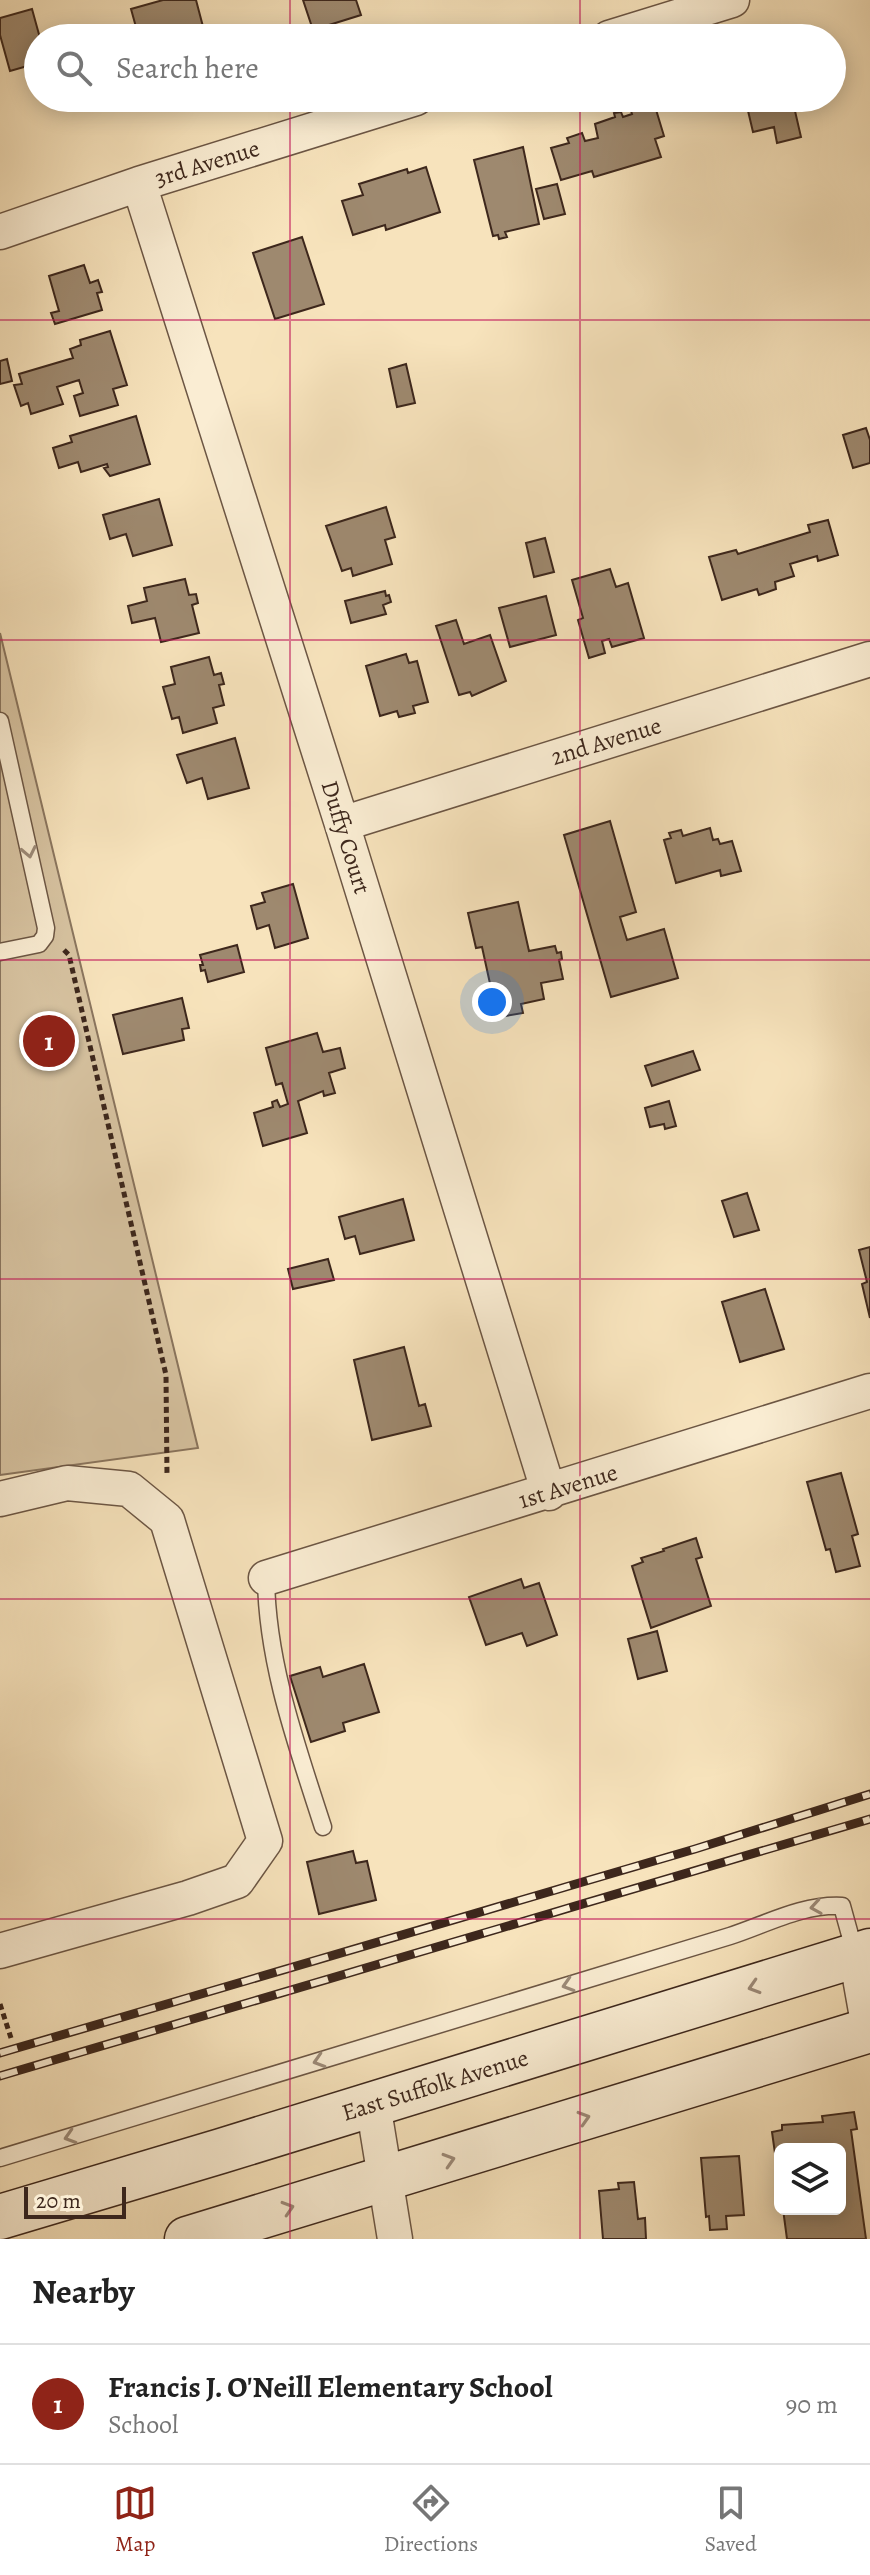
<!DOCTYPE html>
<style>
:root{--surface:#fff;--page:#f6f6f6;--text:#222;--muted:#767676;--line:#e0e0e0;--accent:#8f2418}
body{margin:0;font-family:Alegreya,serif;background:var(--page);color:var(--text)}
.controls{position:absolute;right:24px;bottom:24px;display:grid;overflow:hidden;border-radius:12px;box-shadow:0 4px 20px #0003}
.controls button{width:72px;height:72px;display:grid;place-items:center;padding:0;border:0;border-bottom:2px solid var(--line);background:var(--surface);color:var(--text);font:40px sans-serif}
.scale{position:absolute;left:24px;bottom:20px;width:102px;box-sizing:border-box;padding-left:8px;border:4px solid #3d271c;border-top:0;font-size:22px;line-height:28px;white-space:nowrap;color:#3d271c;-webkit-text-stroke:6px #faedd3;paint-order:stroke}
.you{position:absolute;left:492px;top:1002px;width:28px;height:28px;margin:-20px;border:6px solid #fff;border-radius:50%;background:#1a73e8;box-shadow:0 0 0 12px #1a73e833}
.badge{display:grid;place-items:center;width:52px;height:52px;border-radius:50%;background:var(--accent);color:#fff;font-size:26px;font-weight:700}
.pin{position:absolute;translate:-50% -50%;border:4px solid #fff;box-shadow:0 2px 8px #0006}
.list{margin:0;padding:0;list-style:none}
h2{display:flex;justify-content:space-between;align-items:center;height:104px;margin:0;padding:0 32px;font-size:34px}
h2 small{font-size:26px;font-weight:400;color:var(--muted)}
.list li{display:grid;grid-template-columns:52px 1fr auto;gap:24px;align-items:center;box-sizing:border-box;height:120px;padding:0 32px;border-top:2px solid var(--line)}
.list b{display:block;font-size:30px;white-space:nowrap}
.list p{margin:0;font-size:26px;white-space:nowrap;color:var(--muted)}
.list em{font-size:26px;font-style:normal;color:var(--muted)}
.icon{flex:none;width:44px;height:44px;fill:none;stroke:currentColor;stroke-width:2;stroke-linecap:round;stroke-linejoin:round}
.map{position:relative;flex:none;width:870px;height:2239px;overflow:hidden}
.search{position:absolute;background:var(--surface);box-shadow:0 4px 20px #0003;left:24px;right:24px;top:24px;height:88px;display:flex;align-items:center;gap:20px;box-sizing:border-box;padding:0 28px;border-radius:44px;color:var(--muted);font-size:30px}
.sheet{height:224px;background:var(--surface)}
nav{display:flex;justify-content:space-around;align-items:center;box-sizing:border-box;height:112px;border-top:2px solid var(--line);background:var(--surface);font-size:22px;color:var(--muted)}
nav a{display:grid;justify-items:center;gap:4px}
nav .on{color:var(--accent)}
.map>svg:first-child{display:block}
</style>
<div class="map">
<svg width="870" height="2239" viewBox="0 0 870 2239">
<rect width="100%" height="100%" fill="#f7e3bc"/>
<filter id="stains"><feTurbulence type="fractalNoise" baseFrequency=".0025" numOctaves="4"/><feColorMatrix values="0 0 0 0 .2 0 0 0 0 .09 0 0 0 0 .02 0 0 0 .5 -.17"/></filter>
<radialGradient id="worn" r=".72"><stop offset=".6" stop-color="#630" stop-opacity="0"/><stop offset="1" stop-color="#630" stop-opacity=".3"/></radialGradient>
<!-- green -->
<path fill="#d7c3a1" stroke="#8a755e" stroke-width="2" d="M 0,633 L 198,1448 L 0,1475 Z"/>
<!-- building -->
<path fill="#9e896f" stroke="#3d271c" stroke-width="2" d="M 163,0 L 196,0 L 206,38 L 139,38 L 131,9 Z
M 303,0 L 356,0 L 361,15 L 313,30 Z
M 32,9 L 40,38 L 38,63 L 10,71 L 0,35 L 0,18 Z
M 52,98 L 89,98 L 84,99 L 86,105 L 76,108 L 74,102 L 55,108 Z
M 745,98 L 792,98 L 801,137 L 777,143 L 774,127 L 753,132 Z
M 641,102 L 643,107 L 654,103 L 664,136 L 655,139 L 661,157 L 594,177 L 592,171 L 561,180 L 551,148 L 569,143 L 567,138 L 582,133 L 585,141 L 598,138 L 595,124 L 615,117 L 614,113 L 621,112 L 623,117 L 632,114 L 629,105 Z
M 523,147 L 539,224 L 505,232 L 507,237 L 499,239 L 498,235 L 493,236 L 474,160 Z
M 426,167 L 440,212 L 386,230 L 385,225 L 353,235 L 342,201 L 363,195 L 359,184 L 407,169 L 408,173 Z
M 557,184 L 565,214 L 544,219 L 536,189 Z
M 302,237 L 324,304 L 275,319 L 253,253 Z
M 84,265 L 90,283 L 98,280 L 102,292 L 97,293 L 102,310 L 55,324 L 51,313 L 59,311 L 49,276 Z
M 110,331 L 127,385 L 113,389 L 118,405 L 80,416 L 74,396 L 83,393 L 79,380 L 57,387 L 63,404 L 31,414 L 28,403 L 21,406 L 14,385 L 22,384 L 19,374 L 73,358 L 70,349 L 81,345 L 80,340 Z
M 7,359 L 12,381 L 0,384 L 0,361 Z
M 406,364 L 415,403 L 397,407 L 389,369 Z
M 136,416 L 150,464 L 110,476 L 104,468 L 108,467 L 107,464 L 81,472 L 78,462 L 59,468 L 53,448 L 72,442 L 70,436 Z
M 866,428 L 870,440 L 870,463 L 853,468 L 843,435 Z
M 159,499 L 172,545 L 133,556 L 126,534 L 110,539 L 103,515 Z
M 386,507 L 395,537 L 385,540 L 392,564 L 353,576 L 351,568 L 342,571 L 326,526 Z
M 828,520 L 838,555 L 818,561 L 817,556 L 790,564 L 794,576 L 775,582 L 776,589 L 759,595 L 757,589 L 722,600 L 709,557 L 736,550 L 738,554 L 810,532 L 808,525 Z
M 545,538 L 554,572 L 534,577 L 526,543 Z
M 610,569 L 616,587 L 628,583 L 644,638 L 612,647 L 609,639 L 602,641 L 605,653 L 589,658 L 578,620 L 583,618 L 572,580 Z
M 185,579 L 189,595 L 196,594 L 198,603 L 192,605 L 199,633 L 161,642 L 155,618 L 132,623 L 128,606 L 147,601 L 144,588 Z
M 385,591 L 386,596 L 389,595 L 391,602 L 383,605 L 386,614 L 351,623 L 345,601 Z
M 546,596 L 556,635 L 510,647 L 499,608 Z
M 456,620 L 464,644 L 490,635 L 506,681 L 472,696 L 470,692 L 459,695 L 436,626 Z
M 406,654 L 409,663 L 417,661 L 428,702 L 413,706 L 415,713 L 399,717 L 397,711 L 380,716 L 366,666 Z
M 209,657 L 214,675 L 221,673 L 224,684 L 219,685 L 224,705 L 213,708 L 217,723 L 183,733 L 179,717 L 172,719 L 163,687 L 175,684 L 171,667 Z
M 235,738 L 249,788 L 208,799 L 202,778 L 187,783 L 177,755 Z
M 610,821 L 636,912 L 620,917 L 627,940 L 664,929 L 678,978 L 611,997 L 564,835 Z
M 710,828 L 713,840 L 718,839 L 720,844 L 732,841 L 741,871 L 721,876 L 720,870 L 676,883 L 664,840 L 671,838 L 669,833 L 681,830 L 683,836 Z
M 293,884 L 308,938 L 275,948 L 269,925 L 257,929 L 251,906 L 265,902 L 262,893 Z
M 518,902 L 529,951 L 555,946 L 557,953 L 561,952 L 562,959 L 559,960 L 563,979 L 541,983 L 544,999 L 521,1004 L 523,1013 L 505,1016 L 503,1009 L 496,1011 L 482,947 L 476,948 L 468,913 Z
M 237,945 L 244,972 L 208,982 L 205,970 L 201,971 L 200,965 L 203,965 L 200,955 Z
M 182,998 L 189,1028 L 182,1029 L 184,1040 L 123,1054 L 113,1015 Z
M 317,1033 L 323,1052 L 340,1048 L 345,1068 L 329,1073 L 335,1093 L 324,1096 L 323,1091 L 298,1101 L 307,1133 L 263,1146 L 254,1113 L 273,1107 L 272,1102 L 277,1100 L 280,1107 L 288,1104 L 282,1083 L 276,1085 L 266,1048 Z
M 693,1051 L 700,1070 L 652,1086 L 645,1066 Z
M 669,1101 L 676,1126 L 665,1129 L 664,1124 L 650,1127 L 645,1108 Z
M 747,1193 L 759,1230 L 734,1237 L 722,1201 Z
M 403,1199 L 414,1240 L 360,1254 L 355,1236 L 345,1239 L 339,1217 Z
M 870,1247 L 870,1318 L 862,1284 L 867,1282 L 859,1250 Z
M 328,1259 L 334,1280 L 293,1289 L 288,1269 Z
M 765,1289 L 784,1349 L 740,1362 L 722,1302 Z
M 404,1347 L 419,1406 L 425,1404 L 431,1426 L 372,1440 L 354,1360 Z
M 841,1473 L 858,1534 L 852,1536 L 860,1566 L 836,1572 L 830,1549 L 826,1550 L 807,1482 Z
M 696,1538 L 702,1557 L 696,1559 L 711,1606 L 651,1628 L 632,1566 L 643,1562 L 641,1558 L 664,1551 L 663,1549 Z
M 521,1579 L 524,1588 L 539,1583 L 557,1635 L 527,1646 L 522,1633 L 486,1645 L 469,1597 Z
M 657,1631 L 667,1671 L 638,1679 L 628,1639 Z
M 364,1664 L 379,1712 L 343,1723 L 345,1731 L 311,1742 L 290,1676 L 320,1667 L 323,1677 Z
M 353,1851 L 356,1863 L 367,1861 L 376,1900 L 319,1914 L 307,1862 Z
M 854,2112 L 857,2129 L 851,2130 L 866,2239 L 787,2239 L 783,2209 L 840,2209 L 840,2149 L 780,2149 L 780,2189 L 772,2132 L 782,2130 L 782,2125 L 823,2122 L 822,2116 Z
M 739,2156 L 744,2215 L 726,2216 L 727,2229 L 710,2230 L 709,2216 L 706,2217 L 701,2158 Z
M 634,2182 L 638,2219 L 645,2218 L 646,2239 L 603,2239 L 599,2191 L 619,2189 L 618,2183 Z"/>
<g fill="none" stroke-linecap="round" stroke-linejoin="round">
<defs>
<path id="lane" d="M 0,721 L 46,928 L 45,936 L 39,944 L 0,952
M 266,1578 C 267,1664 297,1746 323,1827
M 0,2158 L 730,1936 C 767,1924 802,1904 842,1906 L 855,1953"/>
<path id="street" d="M 609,38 L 732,0
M 139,184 L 342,824 L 549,1493
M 0,232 L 139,184 L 416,98
M 342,824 L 870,659
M 0,1499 L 67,1483 L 129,1489 L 167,1520 L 265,1841 L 237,1881 L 188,1898 L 0,1951
M 266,1578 L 870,1391
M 856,1955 L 870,2034
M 373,2104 L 395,2239"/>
<path id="secondary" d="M 0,2217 L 221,2151 L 870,1951
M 187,2239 L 870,2030"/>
</defs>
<!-- lane casing -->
<use href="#lane" stroke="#6c5644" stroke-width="19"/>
<!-- street casing -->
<use href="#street" stroke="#6c5644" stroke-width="37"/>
<!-- secondary casing -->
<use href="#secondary" stroke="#3d271c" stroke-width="47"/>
<!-- path -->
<path stroke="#3d271c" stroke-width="5" stroke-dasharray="6 4" stroke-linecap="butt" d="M 64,950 L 69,955 L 166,1375 L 167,1475
M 0,2004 L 11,2038"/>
<!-- lane -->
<use href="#lane" stroke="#faedd3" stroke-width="16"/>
<!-- street -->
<use href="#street" stroke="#faedd3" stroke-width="34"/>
<!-- secondary -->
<use href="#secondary" stroke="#faedd3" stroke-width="44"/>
<defs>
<path id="rail" d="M 0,2053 L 695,1849 L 870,1794
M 0,2076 L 870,1819"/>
</defs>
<!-- rail casing -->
<use href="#rail" stroke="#3d271c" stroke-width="9"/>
<!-- rail -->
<use href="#rail" stroke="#faedd3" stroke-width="6" stroke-dasharray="18" stroke-linecap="butt"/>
</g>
<!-- one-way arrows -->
<defs><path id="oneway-chevron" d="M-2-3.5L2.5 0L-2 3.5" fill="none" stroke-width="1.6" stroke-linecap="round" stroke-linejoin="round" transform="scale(2)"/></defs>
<g stroke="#9c8a78">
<use href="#oneway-chevron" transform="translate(29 852) rotate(78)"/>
<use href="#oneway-chevron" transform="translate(816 1907) rotate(171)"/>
<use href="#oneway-chevron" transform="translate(568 1985) rotate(163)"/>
<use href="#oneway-chevron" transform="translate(754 1987) rotate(163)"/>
<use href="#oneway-chevron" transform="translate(319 2061) rotate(163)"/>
<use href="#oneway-chevron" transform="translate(584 2118) rotate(-17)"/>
<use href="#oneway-chevron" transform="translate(70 2137) rotate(163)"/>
<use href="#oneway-chevron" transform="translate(449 2160) rotate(-17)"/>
<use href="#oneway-chevron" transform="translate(288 2208) rotate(-17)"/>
</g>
<!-- grid -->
<path fill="none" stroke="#c2185b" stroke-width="2" stroke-opacity="0.55" d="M 290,0 L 290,38M 580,0 L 580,38M 290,98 L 290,2239M 580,98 L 580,2239M 0,320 L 870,320M 0,640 L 870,640M 0,960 L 870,960M 0,1279 L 870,1279M 0,1599 L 870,1599M 0,1919 L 870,1919"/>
<g text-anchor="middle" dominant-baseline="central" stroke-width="7" stroke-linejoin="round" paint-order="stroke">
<!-- street labels -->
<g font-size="24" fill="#3d271c" stroke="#faedd3">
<text transform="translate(207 163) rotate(-17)">3rd Avenue</text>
<text transform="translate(606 741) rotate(-17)">2nd Avenue</text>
<text transform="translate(346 837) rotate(73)">Duffy Court</text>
<text transform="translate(568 1486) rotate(-17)">1st Avenue</text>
<text transform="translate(435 2085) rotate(-17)">East Suffolk Avenue</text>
</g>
</g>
<rect width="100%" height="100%" filter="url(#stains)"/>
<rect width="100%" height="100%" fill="url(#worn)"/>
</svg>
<div class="controls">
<button><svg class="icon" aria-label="layers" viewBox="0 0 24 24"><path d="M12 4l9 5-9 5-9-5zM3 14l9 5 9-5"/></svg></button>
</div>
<div class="scale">20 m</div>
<div class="you"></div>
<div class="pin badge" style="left:49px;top:1041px">1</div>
<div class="search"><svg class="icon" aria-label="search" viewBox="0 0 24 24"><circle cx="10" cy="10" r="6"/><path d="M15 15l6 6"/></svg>Search here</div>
</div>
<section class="sheet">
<h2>Nearby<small></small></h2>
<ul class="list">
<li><span class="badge">1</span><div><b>Francis J. O'Neill Elementary School</b><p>School</p></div><em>90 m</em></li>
</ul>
</section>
<nav>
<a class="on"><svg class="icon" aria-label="map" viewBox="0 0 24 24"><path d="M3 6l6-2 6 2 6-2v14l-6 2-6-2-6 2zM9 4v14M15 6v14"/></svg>Map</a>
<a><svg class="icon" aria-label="directions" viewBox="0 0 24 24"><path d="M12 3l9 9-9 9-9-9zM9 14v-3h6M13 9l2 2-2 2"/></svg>Directions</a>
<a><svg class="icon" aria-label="saved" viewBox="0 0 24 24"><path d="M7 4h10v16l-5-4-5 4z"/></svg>Saved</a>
</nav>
